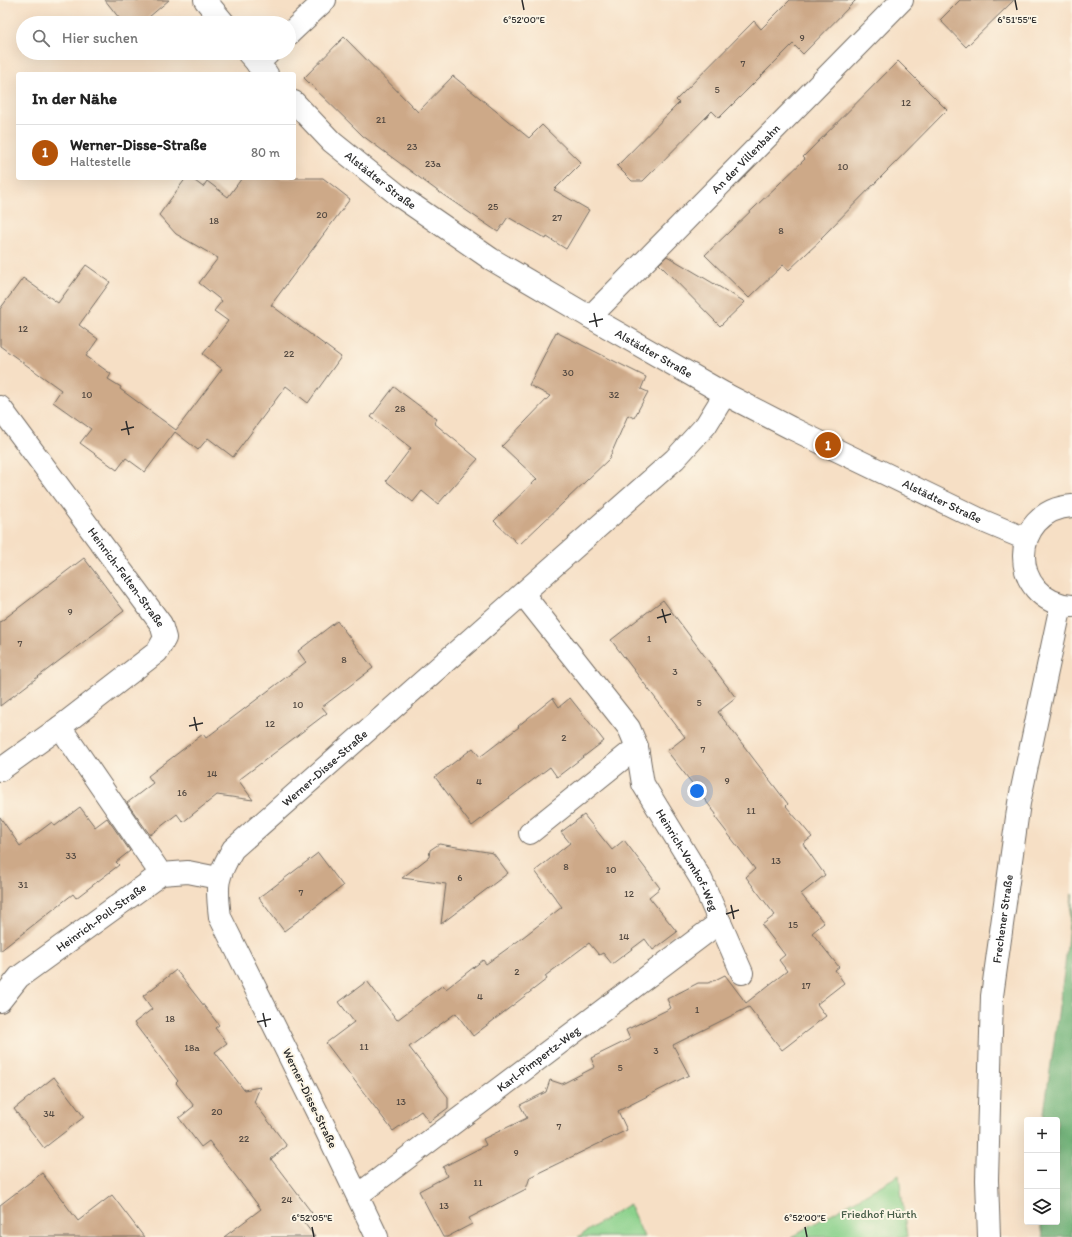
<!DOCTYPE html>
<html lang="de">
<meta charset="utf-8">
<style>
:root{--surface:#fff;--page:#f6f6f6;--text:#222;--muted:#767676;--line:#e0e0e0;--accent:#b45309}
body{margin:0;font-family:Itim,sans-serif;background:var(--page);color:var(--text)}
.controls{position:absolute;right:12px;bottom:12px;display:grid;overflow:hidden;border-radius:4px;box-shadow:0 4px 16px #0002}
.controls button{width:36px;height:36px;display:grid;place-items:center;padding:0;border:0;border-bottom:1px solid var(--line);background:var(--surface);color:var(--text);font:20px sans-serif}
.you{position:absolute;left:697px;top:791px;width:14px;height:14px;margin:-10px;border:3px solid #fff;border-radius:50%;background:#1a73e8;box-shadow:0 0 0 6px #1a73e833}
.badge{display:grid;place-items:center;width:26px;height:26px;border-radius:50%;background:var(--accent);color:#fff;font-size:13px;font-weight:700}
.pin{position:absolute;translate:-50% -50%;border:2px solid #fff;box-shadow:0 1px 4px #0006}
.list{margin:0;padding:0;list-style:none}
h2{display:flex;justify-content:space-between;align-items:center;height:52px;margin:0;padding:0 16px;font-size:17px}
h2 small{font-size:13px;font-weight:400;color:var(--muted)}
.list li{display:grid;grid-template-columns:26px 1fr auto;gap:12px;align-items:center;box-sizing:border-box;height:56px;padding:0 16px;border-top:1px solid var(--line)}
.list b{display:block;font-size:15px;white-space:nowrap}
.list p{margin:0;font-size:13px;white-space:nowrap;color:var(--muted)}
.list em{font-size:13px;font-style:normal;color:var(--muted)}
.icon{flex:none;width:22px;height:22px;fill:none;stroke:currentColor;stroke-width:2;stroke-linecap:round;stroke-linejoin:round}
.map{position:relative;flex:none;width:1072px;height:1237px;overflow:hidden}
.search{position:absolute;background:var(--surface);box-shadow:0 4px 16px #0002;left:16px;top:16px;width:280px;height:44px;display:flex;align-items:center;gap:10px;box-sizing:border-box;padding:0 14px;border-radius:22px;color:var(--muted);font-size:15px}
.panel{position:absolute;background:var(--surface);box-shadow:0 4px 16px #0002;left:16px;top:72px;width:280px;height:108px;border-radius:4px}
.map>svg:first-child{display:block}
</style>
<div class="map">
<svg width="1072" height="1237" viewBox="0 0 1072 1237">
<rect width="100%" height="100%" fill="#fcf5e5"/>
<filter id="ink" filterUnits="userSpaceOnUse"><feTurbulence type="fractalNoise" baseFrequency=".025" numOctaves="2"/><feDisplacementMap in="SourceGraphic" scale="8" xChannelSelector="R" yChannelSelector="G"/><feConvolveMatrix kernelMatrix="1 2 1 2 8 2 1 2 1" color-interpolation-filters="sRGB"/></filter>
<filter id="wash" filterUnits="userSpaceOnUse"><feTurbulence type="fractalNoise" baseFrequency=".012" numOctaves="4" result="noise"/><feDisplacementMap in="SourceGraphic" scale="16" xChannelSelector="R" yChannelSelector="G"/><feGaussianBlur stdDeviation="0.9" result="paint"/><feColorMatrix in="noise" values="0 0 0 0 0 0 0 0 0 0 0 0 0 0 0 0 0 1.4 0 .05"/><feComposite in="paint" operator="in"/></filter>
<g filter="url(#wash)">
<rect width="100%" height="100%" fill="#f6dfc5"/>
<!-- green -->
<path fill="#8bd18c" stroke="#5b7e5c" d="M 899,1175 L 907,1237 L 791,1237 Z
M 629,1204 L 644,1237 L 578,1237 Z"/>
<!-- forest -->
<path fill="#70b378" stroke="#4e6f52" d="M 1072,894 L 1072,1237 L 1043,1237 L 1041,1222 L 1057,1222 L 1057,1120 L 1043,1120 L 1065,965 Z"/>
<g id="blocks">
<!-- building -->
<path fill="#cda988" d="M 105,0 L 169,0 L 142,23 L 123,23 Z
M 790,0 L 856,0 L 803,54 L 793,44 L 719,118 L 712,111 L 643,181 L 632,181 L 617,166 L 679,103 L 676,100 L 754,21 L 761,29 Z
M 960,0 L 1014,0 L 966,47 L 940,20 Z
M 344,37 L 418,112 L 453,76 L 529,138 L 542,125 L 581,163 L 554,190 L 589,210 L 566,249 L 547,237 L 546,239 L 508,217 L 498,232 L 439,192 L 363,136 L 304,78 Z
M 898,61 L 947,110 L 821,238 L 822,239 L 789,270 L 783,265 L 749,298 L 705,255 L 805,159 L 803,157 Z
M 186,178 L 191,178 L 203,187 L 207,181 L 228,197 L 242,178 L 323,178 L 350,199 L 271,305 L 341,357 L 308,403 L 286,386 L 233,457 L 208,438 L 198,450 L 175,432 L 145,472 L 126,458 L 117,470 L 80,443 L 91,429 L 53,402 L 61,390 L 0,346 L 0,309 L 23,278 L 58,303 L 86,265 L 110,282 L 79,325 L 98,339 L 86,356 L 111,374 L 108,379 L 121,387 L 120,389 L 176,430 L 222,369 L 203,354 L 228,321 L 214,311 L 222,301 L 199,283 L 218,258 L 176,234 L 159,215 Z
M 667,256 L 745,302 L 720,326 L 659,264 Z
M 556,332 L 646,377 L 641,389 L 648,392 L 634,418 L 628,415 L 609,459 L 519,545 L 494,521 L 537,479 L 502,446 L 550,396 L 529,385 Z
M 394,387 L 437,419 L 434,423 L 478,459 L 438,504 L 422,491 L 413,502 L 386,481 L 411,448 L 371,417 Z
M 84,558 L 124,611 L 0,706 L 0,622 Z
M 663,600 L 736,698 L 718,712 L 788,804 L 786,806 L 812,837 L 803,844 L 825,875 L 801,894 L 824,923 L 812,933 L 839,967 L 835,970 L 844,983 L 817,1004 L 826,1016 L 782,1050 L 749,1007 L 673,1045 L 689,1075 L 618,1111 L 627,1130 L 530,1177 L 526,1189 L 469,1218 L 472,1224 L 447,1237 L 443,1237 L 419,1191 L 447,1176 L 443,1167 L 486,1145 L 483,1139 L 527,1118 L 520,1105 L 546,1092 L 550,1080 L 562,1084 L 595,1067 L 591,1058 L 630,1039 L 626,1030 L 671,1008 L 667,999 L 698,983 L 709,983 L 725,975 L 746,1003 L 787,971 L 779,960 L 785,955 L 762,925 L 775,915 L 746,877 L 755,869 L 715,817 L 716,814 L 667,751 L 685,737 L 611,640 Z
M 337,621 L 373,668 L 322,707 L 327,713 L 240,779 L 239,781 L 253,800 L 217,795 L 183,822 L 177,814 L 150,835 L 127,803 L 153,783 L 148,776 L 203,734 L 206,738 L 306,662 L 298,651 Z
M 553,698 L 559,707 L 570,698 L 604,741 L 557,777 L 550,767 L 472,826 L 435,777 L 473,748 L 480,757 L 519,727 L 518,726 Z
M 80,807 L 95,827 L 107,818 L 130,851 L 116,862 L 119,865 L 76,898 L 73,894 L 0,951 L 0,817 L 20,846 L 52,822 L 55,826 Z
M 584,815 L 612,850 L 624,840 L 660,888 L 649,897 L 677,932 L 653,950 L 645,939 L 612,964 L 603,953 L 599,955 L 589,943 L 545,976 L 547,979 L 473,1036 L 456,1013 L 409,1047 L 448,1097 L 448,1108 L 429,1122 L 421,1111 L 393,1131 L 326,1043 L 354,1022 L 339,1002 L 367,981 L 397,1020 L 443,985 L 446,989 L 483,960 L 486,964 L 518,941 L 562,907 L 535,871 L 570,843 L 561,832 Z
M 439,844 L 493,853 L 508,873 L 441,924 L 446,884 L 402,878 L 429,857 L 430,850 Z
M 318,853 L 343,886 L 284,931 L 259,898 Z
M 176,970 L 219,1025 L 215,1028 L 227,1043 L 215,1052 L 244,1090 L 260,1087 L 254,1102 L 287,1146 L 271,1159 L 312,1213 L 302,1220 L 315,1237 L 224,1237 L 261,1209 L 209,1141 L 201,1147 L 179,1118 L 194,1106 L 176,1083 L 178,1081 L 134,1023 L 152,1009 L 143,996 Z
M 54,1077 L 84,1117 L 44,1148 L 14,1109 Z
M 42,1173 L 78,1221 L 112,1195 L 144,1237 L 0,1237 L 0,1205 Z"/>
</g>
</g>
<g filter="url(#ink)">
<use href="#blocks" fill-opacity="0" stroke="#726a61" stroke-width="1"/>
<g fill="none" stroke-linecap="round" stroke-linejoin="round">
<defs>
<g id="minor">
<path d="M 289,34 L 325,0"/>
<path d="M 257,64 L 269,53"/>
<path id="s1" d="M 590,317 L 902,0"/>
<path id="s2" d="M 0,407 L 161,624 L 165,638 L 157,652 L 60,727 L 0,770"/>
<path id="s3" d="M 523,594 L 629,728 L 637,747 L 643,784 L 701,879 L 742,973"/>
<path d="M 60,727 L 161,874"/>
<path d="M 530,833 L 637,747"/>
<path id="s4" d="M 0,1001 L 19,977 L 161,874 L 188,872 L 218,878"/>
<path id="s5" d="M 358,1195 L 720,922"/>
<path id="s6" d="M 377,1237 L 324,1126 L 220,917 C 216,884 216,878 233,849 L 675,459 L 706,425 L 725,394"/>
</g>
<g id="tertiary">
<path d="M 205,0 L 224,23"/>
<path d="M 248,53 L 267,74"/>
<path id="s7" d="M 294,102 L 332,142 L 398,195 L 491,259 L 590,317 L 725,394 L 791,428 L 983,521 L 1026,539"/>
</g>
<g id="secondary">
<path d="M 1072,506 C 1009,510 1007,601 1072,606"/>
<path id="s8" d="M 989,1237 L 987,1180 L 992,996 L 1019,803 L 1061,605"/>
</g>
</defs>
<!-- minor casing -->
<use href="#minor" stroke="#726a61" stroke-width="24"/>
<!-- tertiary casing -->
<use href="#tertiary" stroke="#726a61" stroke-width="24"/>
<!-- secondary casing -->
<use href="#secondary" stroke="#726a61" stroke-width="24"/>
<!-- minor -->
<use href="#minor" stroke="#fff" stroke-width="22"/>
<!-- tertiary -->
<use href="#tertiary" stroke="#fff" stroke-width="22"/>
<!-- secondary -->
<use href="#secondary" stroke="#fff" stroke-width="22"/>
</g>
</g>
<!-- ticks -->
<path fill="none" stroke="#2b2b2b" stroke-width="1.5" d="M 522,0 L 524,10M 1015,0 L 1017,10M 594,313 L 597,327M 589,322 L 603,319M 126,421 L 129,435M 121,430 L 134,427M 662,609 L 666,623M 657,618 L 671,614M 194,717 L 197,731M 189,726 L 203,723M 731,905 L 734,919M 726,914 L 739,910M 263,1013 L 266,1027M 257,1022 L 271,1019M 312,1227 L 314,1237M 805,1227 L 807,1237"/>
<g text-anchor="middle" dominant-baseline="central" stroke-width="4" stroke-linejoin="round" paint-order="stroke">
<!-- number labels -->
<g font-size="10" fill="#544a42">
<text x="802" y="37">9</text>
<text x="743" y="63">7</text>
<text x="717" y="89">5</text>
<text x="906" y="102">12</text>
<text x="381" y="119">21</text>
<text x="412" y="146">23</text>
<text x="433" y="163">23a</text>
<text x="843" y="166">10</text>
<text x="493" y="206">25</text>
<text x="322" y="214">20</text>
<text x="557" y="217">27</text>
<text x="214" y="220">18</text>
<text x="781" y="230">8</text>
<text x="23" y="328">12</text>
<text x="289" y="353">22</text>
<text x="568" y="372">30</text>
<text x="87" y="394">10</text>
<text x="614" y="394">32</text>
<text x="400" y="408">28</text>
<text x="70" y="611">9</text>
<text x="649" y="638">1</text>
<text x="20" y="643">7</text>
<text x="344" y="659">8</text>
<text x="675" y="671">3</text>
<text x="699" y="702">5</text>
<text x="298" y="704">10</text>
<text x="270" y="723">12</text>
<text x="564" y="737">2</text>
<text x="703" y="749">7</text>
<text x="212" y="773">14</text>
<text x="727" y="780">9</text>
<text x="479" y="781">4</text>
<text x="182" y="792">16</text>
<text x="751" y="810">11</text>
<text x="71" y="855">33</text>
<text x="776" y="860">13</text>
<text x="566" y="866">8</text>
<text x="611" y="869">10</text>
<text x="460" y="877">6</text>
<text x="23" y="884">31</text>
<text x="301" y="892">7</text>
<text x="629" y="893">12</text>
<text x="793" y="924">15</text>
<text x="624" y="936">14</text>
<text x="517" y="971">2</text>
<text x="806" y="985">17</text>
<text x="480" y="996">4</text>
<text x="697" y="1009">1</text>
<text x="170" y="1018">18</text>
<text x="364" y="1046">11</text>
<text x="192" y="1047">18a</text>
<text x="656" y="1050">3</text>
<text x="620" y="1067">5</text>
<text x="401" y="1101">13</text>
<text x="217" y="1111">20</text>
<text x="49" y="1113">34</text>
<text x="559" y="1126">7</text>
<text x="244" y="1138">22</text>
<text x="516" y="1152">9</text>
<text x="478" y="1182">11</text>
<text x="287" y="1199">24</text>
<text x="444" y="1205">13</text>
</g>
<!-- street labels -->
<g font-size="12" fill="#2b2b2b" stroke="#fcf5e5">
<text stroke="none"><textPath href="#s1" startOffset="222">An der Villenbahn</textPath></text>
<text stroke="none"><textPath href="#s7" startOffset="117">Alstädter Straße</textPath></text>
<text stroke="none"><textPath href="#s7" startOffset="441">Alstädter Straße</textPath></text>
<text stroke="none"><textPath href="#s7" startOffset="765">Alstädter Straße</textPath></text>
<text stroke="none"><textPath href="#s2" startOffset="212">Heinrich-Felten-Straße</textPath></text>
<text stroke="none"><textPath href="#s6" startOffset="550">Werner-Disse-Straße</textPath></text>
<text stroke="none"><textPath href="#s3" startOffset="317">Heinrich-Vomhof-Weg</textPath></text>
<text stroke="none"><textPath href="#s4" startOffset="132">Heinrich-Poll-Straße</textPath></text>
<text stroke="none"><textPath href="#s8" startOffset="319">Frechener Straße</textPath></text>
<text stroke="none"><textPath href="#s5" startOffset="226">Karl-Pimpertz-Weg</textPath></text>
<text transform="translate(310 1098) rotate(64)">Werner-Disse-Straße</text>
</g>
<!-- park labels -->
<g font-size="12" fill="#485d48" stroke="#fcf5e5">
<text x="879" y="1214">Friedhof Hürth</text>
</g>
</g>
<g font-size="10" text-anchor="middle" fill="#2b2b2b" stroke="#fcf5e5" stroke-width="4" stroke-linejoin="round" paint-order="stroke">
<text x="524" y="23">6°52'00"E</text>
<text x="1017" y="23">6°51'55"E</text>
<text x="312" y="1221">6°52'05"E</text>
<text x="805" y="1221">6°52'00"E</text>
</g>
</svg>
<div class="controls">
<button>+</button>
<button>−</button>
<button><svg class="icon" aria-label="layers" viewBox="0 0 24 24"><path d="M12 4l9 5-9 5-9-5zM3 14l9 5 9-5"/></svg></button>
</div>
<div class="you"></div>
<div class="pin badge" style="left:828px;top:445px">1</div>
<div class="search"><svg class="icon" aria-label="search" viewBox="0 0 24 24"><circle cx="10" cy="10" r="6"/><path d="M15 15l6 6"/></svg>Hier suchen</div>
<section class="panel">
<h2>In der Nähe<small></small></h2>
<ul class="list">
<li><span class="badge">1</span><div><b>Werner-Disse-Straße</b><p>Haltestelle</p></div><em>80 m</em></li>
</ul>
</section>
</div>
